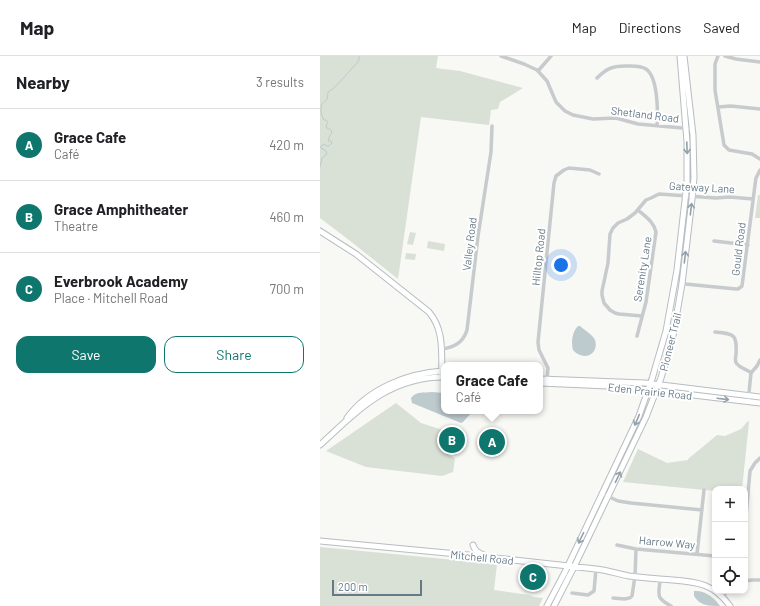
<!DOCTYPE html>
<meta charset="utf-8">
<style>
:root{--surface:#fff;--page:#f6f6f6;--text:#202124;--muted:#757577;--line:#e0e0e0;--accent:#0f766e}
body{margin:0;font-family:Barlow,sans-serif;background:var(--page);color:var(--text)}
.controls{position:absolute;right:12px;bottom:12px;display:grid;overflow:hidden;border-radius:8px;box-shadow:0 2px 6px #0003}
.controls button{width:36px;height:36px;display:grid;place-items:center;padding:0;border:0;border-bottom:1px solid var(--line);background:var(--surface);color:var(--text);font:20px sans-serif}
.scale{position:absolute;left:12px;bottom:10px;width:90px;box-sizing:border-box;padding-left:4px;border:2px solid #657987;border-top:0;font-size:11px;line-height:14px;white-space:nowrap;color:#657987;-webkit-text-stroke:3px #fff;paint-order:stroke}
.you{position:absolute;left:241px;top:209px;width:14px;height:14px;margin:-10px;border:3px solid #fff;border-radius:50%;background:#1a73e8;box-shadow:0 0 0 6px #1a73e833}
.badge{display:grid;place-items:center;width:26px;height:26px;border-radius:50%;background:var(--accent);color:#fff;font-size:13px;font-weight:700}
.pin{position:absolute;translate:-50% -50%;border:2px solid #fff;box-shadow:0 1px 4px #0006}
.popup{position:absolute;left:121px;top:306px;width:102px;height:52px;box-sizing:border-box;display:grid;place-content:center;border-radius:8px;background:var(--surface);filter:drop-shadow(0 1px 3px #0005);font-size:13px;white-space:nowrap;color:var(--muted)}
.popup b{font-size:15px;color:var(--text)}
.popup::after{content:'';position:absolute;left:50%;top:100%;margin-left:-8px;border:8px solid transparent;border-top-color:var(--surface)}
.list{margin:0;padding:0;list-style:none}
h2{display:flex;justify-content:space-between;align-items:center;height:52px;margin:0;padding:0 16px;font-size:17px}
h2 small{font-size:13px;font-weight:400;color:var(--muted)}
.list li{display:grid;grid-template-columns:26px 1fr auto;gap:12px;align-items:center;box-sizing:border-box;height:72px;padding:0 16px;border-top:1px solid var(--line)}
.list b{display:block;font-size:15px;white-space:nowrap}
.list p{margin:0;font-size:13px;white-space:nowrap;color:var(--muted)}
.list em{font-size:13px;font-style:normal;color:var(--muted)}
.actions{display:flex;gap:8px;padding:12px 16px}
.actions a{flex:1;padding:9px 0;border:1px solid var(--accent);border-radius:12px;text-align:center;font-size:14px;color:var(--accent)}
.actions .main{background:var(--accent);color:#fff}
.icon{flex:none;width:22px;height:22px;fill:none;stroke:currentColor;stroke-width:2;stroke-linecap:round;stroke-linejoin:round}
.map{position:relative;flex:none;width:440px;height:550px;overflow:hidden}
header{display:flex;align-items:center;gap:24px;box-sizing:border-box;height:56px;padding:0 20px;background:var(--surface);border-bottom:1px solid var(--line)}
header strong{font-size:19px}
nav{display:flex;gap:22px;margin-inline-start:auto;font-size:14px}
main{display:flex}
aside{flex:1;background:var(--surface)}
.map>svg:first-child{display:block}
</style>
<header>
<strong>Map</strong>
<nav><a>Map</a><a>Directions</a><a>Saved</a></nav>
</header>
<main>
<aside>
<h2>Nearby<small>3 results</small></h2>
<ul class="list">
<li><span class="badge">A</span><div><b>Grace Cafe</b><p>Café</p></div><em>420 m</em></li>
<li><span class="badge">B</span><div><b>Grace Amphitheater</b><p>Theatre</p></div><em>460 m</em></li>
<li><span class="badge">C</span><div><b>Everbrook Academy</b><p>Place · Mitchell Road</p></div><em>700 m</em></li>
</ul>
<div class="actions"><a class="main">Save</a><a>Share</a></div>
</aside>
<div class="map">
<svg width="440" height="550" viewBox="0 0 440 550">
<rect width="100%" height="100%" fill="#f8f8f4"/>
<!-- green -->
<path fill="#d9e0d5" d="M 0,0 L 118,0 L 116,12 L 140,15 L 203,32 L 180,46 L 178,53 L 171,54 L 169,69 L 101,61 L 78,223 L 29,184 L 0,162 Z
M 438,139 L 440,139 L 440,162 L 435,162 Z
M 90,176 L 96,177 L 93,189 L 87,188 Z
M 108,185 L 125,188 L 124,195 L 107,192 Z
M 86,197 L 96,198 L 95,204 L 85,203 Z
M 76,347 L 101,367 L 129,376 L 127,382 L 127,396 L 129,391 L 137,392 L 136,399 L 129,399 L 135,402 L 133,416 L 122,420 L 46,411 L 6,395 Z
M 428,365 L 429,366 L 422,433 L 395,433 L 395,435 L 303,426 L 318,393 L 347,407 L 368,404 L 368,403 L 397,379 L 405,380 L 421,373 Z
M 0,491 L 177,508 L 174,534 L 209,539 L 214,541 L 223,542 L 219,550 L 0,550 Z"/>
<!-- water -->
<path fill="#bdcace" d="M 258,270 L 260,270 C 264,274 272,278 275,284 C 276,287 276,290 275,293 C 271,303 259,301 253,294 C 251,287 252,276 258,270 Z
M 112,336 L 124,337 L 124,355 L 152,355 L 152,356 L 143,366 L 141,367 L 92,347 L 91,342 C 96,335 104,337 112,336 Z
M 374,535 C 385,534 395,542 400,550 C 389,550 380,550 374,540 Z"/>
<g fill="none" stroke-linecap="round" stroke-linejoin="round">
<!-- stream -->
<path stroke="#bdcace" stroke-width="1" d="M 0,111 L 2,102 L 7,98 L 6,95 L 1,92 L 1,90 L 4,88 L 7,90 L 9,90 L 12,87 L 11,85 L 8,85 L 10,79 L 12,77 L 11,74 L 7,72 L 6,70 L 8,66 L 6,64 L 4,64 C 1,59 0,53 2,48 C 5,44 4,48 7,43 C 7,43 8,37 8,36 L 14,32 L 37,7 L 39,4 L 39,0"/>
<defs>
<path id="secondary" d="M 0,175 L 36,198 L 109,256 C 125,275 121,298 122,321
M 220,323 L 325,327 L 440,341
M 220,327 L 288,330 L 340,335 L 440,347
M 27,362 C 48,333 88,317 123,315
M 0,389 C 38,354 69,321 124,321
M 0,485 L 148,499 L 276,513 C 287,514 298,518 309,520 C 324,522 338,523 353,524 C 378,526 394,528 410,550
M 153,489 C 155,495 158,497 164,499
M 227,550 L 245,516 L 319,360 L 332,323 L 346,275 L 357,214 L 367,127 L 367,86 L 360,0
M 234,550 L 254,511 L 326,361 L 341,322 L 353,280 L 362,228 L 372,143 L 374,122 L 373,79 L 364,0"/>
</defs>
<!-- secondary casing -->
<use href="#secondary" stroke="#b7bdc1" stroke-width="7"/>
<!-- street -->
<path stroke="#c7cbce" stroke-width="3.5" d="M 181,0 L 204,8 L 217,14 L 227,25 L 236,46 L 245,55 L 253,59 L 273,63 L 296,62 L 318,68 L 373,73
M 398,0 L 395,8 L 395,34 L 404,89 L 409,94 L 432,98 L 440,103
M 405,0 L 416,3 L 440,6
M 218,15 L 231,0
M 277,22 C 286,13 292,10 305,10 C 312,10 320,9 326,13 C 338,21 338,56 337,70
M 398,51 L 411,50 L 440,53
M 394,185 L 428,189
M 355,227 L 416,233 L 418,233 L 422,230 L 435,129 L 436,122 L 440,114
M 322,260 L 299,258 L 295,257 L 290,254 L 284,247 L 282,239 L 282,235 L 288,207 L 290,178 L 293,172 L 298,167 L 307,163 L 315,157 L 326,144 L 331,142 L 339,138 L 396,142 L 410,141 L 433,143
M 395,276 C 415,278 417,278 416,299 C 415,303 415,306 417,308 C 421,313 427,313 431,317
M 317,280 L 326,246 L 336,176 C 334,166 326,161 318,154
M 121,293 C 134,292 143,287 147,274 L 158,180 L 171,96 L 172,70
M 227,325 L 228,312 L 219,294 L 218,286 L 234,127 L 236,120 L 244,114 L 249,112 L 270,114 L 279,118
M 428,346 L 431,317 L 437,310 L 440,304
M 283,438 L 298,445 L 311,447 L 382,454
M 425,472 L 430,415 L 435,407 L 440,402
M 297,489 L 316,493 L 395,500
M 377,498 L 384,434
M 340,523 C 339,540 335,541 351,550
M 425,525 L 432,524 L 440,524
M 252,537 L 268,539 L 274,535 L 276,513
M 402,541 L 408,535
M 293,542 C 299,542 308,545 312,540 L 315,520 L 316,493"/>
<!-- secondary -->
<use href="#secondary" stroke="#fff" stroke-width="5"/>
</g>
<!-- one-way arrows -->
<defs><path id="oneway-shaft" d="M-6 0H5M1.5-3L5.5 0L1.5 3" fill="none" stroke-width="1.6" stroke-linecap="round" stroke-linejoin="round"/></defs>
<g stroke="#93a1ab">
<use href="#oneway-shaft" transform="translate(367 92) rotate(88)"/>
<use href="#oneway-shaft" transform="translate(371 153) rotate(-83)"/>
<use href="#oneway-shaft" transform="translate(365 201) rotate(-83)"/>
<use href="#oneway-shaft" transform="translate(403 343) rotate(7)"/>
<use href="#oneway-shaft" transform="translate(317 364) rotate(113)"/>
<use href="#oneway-shaft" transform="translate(298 421) rotate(-64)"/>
<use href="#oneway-shaft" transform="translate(261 482) rotate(116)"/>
</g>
<g text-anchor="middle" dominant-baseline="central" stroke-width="4" stroke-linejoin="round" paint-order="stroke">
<!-- street labels -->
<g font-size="11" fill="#657987" stroke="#fff">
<text transform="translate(325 58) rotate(7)">Shetland Road</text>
<text transform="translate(382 131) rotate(3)">Gateway Lane</text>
<text transform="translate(149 188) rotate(-83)">Valley Road</text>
<text transform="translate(418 193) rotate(-83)">Gould Road</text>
<text transform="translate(218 201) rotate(-84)">Hilltop Road</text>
<text transform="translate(322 213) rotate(-81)">Serenity Lane</text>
<text transform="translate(350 286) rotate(-76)">Pioneer Trail</text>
<text transform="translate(330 335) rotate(6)">Eden Prairie Road</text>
<text transform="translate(347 486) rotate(5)">Harrow Way</text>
<text transform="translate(162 501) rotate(6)">Mitchell Road</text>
</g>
</g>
</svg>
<div class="controls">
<button>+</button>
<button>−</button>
<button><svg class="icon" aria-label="locate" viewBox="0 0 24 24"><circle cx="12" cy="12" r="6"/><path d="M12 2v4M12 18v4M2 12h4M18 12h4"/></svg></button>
</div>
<div class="scale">200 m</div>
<div class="you"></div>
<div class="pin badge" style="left:172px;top:386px">A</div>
<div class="popup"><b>Grace Cafe</b>Café</div>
<div class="pin badge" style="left:132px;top:384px">B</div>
<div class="pin badge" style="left:213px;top:521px">C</div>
</div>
</main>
